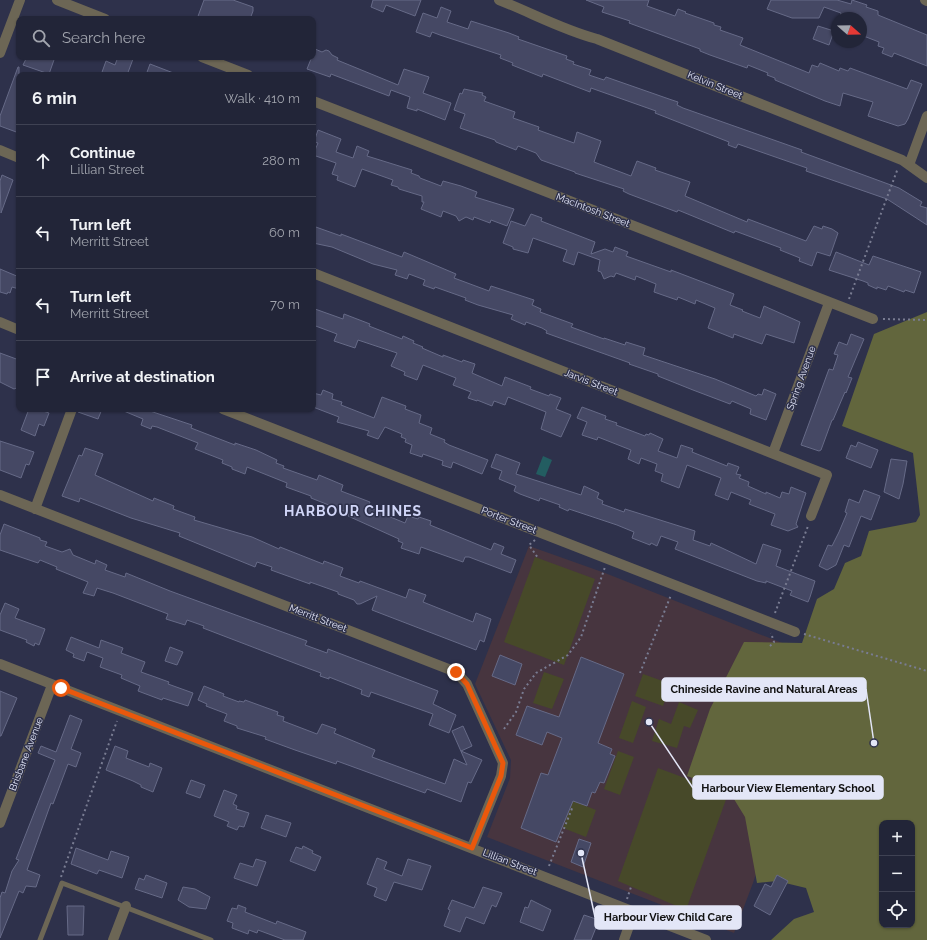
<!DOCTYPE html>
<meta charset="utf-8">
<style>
:root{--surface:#222538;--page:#2e3143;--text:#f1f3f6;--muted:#a2a5ae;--line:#3f4253}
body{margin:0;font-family:Raleway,sans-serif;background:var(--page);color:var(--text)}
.controls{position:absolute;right:12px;bottom:12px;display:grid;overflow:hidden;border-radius:8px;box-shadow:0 1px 3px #0004}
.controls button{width:36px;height:36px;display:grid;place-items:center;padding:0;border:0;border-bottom:1px solid var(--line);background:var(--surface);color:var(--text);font:20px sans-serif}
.compass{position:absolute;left:831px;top:12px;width:36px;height:36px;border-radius:50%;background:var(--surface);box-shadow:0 1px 3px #0004;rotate:110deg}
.stop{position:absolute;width:12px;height:12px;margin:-9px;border:3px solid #ea580c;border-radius:50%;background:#fff}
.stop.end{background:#ea580c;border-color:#fff;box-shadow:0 1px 4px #0008}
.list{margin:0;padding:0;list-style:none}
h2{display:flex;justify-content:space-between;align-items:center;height:52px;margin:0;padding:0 16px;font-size:17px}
h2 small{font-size:13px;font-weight:400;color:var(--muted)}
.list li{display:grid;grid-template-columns:26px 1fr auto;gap:12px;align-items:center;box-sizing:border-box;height:72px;padding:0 16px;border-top:1px solid var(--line)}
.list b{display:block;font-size:15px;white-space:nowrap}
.list p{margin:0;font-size:13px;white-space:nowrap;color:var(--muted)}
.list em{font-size:13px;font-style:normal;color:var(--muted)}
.icon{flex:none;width:22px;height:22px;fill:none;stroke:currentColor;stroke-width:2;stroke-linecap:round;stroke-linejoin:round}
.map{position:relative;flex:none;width:927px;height:940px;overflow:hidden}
.search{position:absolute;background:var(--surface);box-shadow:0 1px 3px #0004;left:16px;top:16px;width:300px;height:44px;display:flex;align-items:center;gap:10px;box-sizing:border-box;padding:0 14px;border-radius:8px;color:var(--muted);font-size:15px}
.panel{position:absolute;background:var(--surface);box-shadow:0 1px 3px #0004;left:16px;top:72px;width:300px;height:340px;border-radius:8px}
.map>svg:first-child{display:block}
</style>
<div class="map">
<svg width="927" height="940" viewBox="0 0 927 940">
<rect width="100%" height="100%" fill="#2e314b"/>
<!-- education -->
<path fill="#47353f" d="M 529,546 L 605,573 L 825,660 L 753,883 L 734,933 L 487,837 L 510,778 L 511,760 L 475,684 Z"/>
<!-- green -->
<path fill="#474929" d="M 535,557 L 595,579 L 564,665 L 504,642 Z
M 544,672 L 564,679 L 552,709 L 533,703 Z
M 643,674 L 671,684 L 663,706 L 635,696 Z
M 632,701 L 646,707 L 633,743 L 619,738 Z
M 679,702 L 698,710 L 690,728 L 684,726 L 677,748 L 652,741 L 659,719 L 671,724 Z
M 618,751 L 634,757 L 620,795 L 604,789 Z
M 658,768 L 728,794 L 686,910 L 618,881 Z
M 573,801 L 596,810 L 586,837 L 563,828 Z"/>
<!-- forest -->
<path fill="#62663d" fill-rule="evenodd" d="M 927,312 L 927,940 L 771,940 L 794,919 L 814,912 L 806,888 L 777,881 L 757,883 L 745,817 L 729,791 L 687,776 L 710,709 L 744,642 L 802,643 L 817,599 L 834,589 L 845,563 L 861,556 L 869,531 L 916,522 L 920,515 L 913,453 L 842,426 L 874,334 ZM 882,823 L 912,823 L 912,925 L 882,925 Z"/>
<!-- water -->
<path fill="#235d61" d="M 543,456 L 552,460 L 545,477 L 536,474 Z"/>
<!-- building -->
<path fill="#454864" stroke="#666a87" d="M 204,0 L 233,0 L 253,7 L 253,11 L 250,19 L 197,19 Z
M 373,0 L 421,0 L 415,16 L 386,5 L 383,12 L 371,7 Z
M 586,0 L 649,0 L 647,6 L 675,16 L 678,9 L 686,12 L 685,13 L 714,23 L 714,25 L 721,27 L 720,30 L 743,38 L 740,45 L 809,73 L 812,65 L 818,67 L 820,63 L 839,71 L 840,68 L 848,71 L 850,68 L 907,89 L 911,80 L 922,84 L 908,119 L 905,124 L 898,126 L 868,116 L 873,102 L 843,93 L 840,106 L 825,101 L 775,80 L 775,78 L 767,75 L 768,73 L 748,65 L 747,68 L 710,55 L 700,51 L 700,49 L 629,23 L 630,21 L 602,12 L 604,7 Z
M 771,0 L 837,0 L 851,4 L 852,0 L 867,5 L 866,7 L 878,11 L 878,15 L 927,35 L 927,66 L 894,53 L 892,57 L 882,53 L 884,48 L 878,46 L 879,42 L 861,35 L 861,18 L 840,18 L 841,13 L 824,7 L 819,18 L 792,18 L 767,9 Z
M 441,7 L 451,11 L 447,22 L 468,29 L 471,21 L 509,33 L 519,37 L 518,39 L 567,56 L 566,59 L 574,62 L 573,64 L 591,70 L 589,75 L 604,80 L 606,77 L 669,99 L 678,102 L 677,105 L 683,108 L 802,150 L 801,152 L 899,188 L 922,202 L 920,206 L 927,208 L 927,225 L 887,199 L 806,171 L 807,168 L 738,144 L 736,148 L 728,145 L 729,142 L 655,113 L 656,111 L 591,88 L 590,92 L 543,74 L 542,77 L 512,65 L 513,63 L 500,58 L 501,55 L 440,35 L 432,32 L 430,37 L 416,32 L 423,13 L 437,18 Z
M 818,26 L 834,31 L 829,45 L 813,39 Z
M 315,49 L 322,52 L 326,50 L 329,51 L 332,55 L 338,58 L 337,60 L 398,85 L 404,69 L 429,77 L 423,93 L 451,103 L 445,120 L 417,109 L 417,111 L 407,108 L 410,97 L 391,90 L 389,96 L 331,74 L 330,77 L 307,69 Z
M 27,57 L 55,57 L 49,74 L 23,65 Z
M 118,57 L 133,59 L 127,75 L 101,75 L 106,61 L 115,65 Z
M 150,64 L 176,74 L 176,75 L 146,75 Z
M 18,67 L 19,67 L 19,133 L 0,126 L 0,116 Z
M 464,89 L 483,93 L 482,95 L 486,97 L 484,101 L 515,112 L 513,118 L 539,127 L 538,130 L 574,143 L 577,132 L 601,141 L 594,162 L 631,176 L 637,161 L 656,168 L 655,170 L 690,182 L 685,196 L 747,222 L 748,219 L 806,241 L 814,226 L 822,229 L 823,226 L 832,229 L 838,233 L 830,256 L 817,252 L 812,266 L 799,261 L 800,258 L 780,250 L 781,248 L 735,231 L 734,233 L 678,210 L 677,212 L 629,194 L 623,191 L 624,189 L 575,173 L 575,172 L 541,160 L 536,153 L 518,146 L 516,150 L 496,142 L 495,140 L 460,128 L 465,114 L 454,110 L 460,93 L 462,94 Z
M 318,130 L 341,139 L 336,152 L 353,158 L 357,146 L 369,151 L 367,156 L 412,170 L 411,173 L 419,176 L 420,178 L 441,186 L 443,181 L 461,186 L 477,192 L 475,197 L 514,209 L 507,226 L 491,220 L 490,223 L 474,217 L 473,220 L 466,217 L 459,221 L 456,216 L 443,211 L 441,217 L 421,209 L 424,202 L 422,202 L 422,196 L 399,189 L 398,187 L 391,185 L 393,180 L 362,169 L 355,187 L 337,180 L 338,176 L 332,174 L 336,163 L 313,155 L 318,143 L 314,142 Z
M 2,175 L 13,180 L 1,213 L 0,181 Z
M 531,214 L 542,218 L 541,221 L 595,242 L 591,254 L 605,249 L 613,252 L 615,247 L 628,252 L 626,256 L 671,272 L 671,270 L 734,294 L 730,305 L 743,310 L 742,311 L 760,318 L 764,306 L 800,322 L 794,343 L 766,334 L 762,344 L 734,334 L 733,338 L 708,328 L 715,308 L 696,300 L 695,304 L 678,297 L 677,300 L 654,292 L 656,284 L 636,276 L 635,280 L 616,273 L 614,277 L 611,276 L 604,279 L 601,272 L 598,271 L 600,260 L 578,252 L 574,265 L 563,261 L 567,250 L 533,238 L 528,253 L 513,249 L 513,247 L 503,243 L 511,221 L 525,226 Z
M 313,226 L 341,236 L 341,234 L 402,257 L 404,252 L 456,274 L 454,278 L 489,291 L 491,286 L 534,300 L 532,305 L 541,309 L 540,312 L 573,324 L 571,327 L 604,339 L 604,338 L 625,345 L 626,342 L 645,348 L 643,355 L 715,379 L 756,396 L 758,394 L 762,395 L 764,389 L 776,394 L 766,420 L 750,414 L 751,409 L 732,401 L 730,404 L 693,390 L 658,376 L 658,374 L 629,364 L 630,363 L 546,333 L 547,331 L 542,328 L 526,322 L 525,325 L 511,319 L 513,315 L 478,305 L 465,300 L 466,298 L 435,287 L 434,289 L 423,285 L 425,280 L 409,274 L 407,279 L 395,275 L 397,270 L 373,264 L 332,247 L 313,243 Z
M 836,252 L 869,265 L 873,256 L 921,272 L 914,293 L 905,290 L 904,292 L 888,286 L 886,290 L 877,287 L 877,289 L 868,285 L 868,283 L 863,281 L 829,270 Z
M 0,269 L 19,277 L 19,289 L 12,287 L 10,293 L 8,292 L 7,294 L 0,292 Z
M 315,309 L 343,319 L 344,314 L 370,324 L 369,326 L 402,339 L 403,336 L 414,341 L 413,343 L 423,347 L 422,348 L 443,357 L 443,355 L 462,362 L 463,360 L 475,364 L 472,373 L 502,386 L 505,377 L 531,387 L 530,389 L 549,396 L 550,394 L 561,398 L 556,409 L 571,415 L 561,437 L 541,429 L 546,412 L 508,397 L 505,405 L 494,401 L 492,406 L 477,400 L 477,401 L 468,398 L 471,392 L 453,385 L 456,378 L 423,365 L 417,380 L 404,375 L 405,372 L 391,366 L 397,353 L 358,340 L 355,348 L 334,341 L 337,334 L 313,325 L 313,315 Z
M 851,334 L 864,339 L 848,377 L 852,378 L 846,393 L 845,392 L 833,420 L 832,420 L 821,450 L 819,451 L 801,445 L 829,369 L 833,370 L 838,355 L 834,354 L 839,342 L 847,345 Z
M 0,353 L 19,360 L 19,387 L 14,389 L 0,382 Z
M 323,390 L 333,394 L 332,399 L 342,402 L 341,405 L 374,418 L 382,397 L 406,406 L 405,409 L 421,415 L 419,423 L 432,428 L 430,434 L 445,440 L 444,442 L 449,445 L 488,460 L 482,474 L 453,462 L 451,468 L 442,465 L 443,461 L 423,454 L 422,457 L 410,453 L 412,445 L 405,442 L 406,439 L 401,437 L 402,434 L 385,427 L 378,439 L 367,435 L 369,431 L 337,422 L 339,417 L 313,407 L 313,393 L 321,395 Z
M 582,407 L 606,416 L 605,419 L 617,423 L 616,425 L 645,436 L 646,434 L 649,435 L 650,433 L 663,439 L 658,451 L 677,458 L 681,445 L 693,449 L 692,452 L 727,466 L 728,463 L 739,467 L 736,474 L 741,475 L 739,478 L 749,482 L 748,486 L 766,494 L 766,492 L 780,498 L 782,492 L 789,494 L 791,487 L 806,493 L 796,524 L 798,527 L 788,531 L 771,525 L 775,514 L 749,504 L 751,500 L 731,492 L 728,500 L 715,495 L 721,478 L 687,465 L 679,488 L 661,481 L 663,474 L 655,471 L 657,464 L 641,458 L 639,464 L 628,459 L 631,450 L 598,437 L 597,440 L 582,435 L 587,422 L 577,418 Z
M 29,409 L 37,409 L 49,413 L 44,426 L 39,424 L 35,436 L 21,430 Z
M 78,409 L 102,409 L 98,419 L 78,412 Z
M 119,409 L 151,409 L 150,411 L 192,425 L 191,428 L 235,445 L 235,443 L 256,450 L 277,460 L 276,463 L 284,466 L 283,468 L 317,480 L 319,475 L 343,485 L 341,491 L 370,502 L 368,507 L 388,514 L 388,516 L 405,523 L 408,516 L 418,519 L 419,517 L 431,521 L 430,525 L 491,550 L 494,543 L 504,547 L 501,554 L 516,560 L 511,573 L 469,557 L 465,557 L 463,562 L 421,547 L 419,554 L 401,548 L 403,543 L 398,541 L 399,539 L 348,516 L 349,513 L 311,498 L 311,496 L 286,487 L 287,483 L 247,467 L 245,474 L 232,469 L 232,467 L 222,463 L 223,460 L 195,449 L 198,443 L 157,427 L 152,426 L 151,429 L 141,425 L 143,419 Z
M 0,441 L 34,452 L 29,465 L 26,464 L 21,478 L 0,470 Z
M 858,442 L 878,450 L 871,468 L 846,458 L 851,445 L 856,447 Z
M 85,448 L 103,454 L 95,475 L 153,501 L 154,498 L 174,506 L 173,509 L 195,517 L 194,520 L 252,537 L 279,549 L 280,547 L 323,564 L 324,561 L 343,568 L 340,576 L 359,583 L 360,581 L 406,598 L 409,589 L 426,595 L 423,602 L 473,622 L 476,613 L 491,619 L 484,642 L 480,640 L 476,650 L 372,610 L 377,596 L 360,604 L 357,604 L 354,600 L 338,594 L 338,592 L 310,582 L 310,584 L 271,570 L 272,567 L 257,562 L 255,567 L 179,536 L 180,533 L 131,518 L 80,498 L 79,502 L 62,496 L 79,455 L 82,456 Z
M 496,454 L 520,463 L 516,474 L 581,495 L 584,486 L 599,493 L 597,498 L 603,501 L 602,504 L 624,512 L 625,509 L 695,531 L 693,540 L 710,546 L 711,543 L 722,548 L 756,564 L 763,544 L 781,550 L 776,566 L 815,581 L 810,597 L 808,602 L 790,595 L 792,591 L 766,581 L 766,583 L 757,581 L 675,549 L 678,542 L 661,536 L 657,546 L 651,543 L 650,545 L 632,538 L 634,532 L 617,525 L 569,509 L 568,511 L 559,507 L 560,505 L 540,498 L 539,501 L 520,494 L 514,491 L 516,486 L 499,479 L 502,471 L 491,467 Z
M 891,459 L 907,461 L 903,484 L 899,499 L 884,492 Z
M 864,490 L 880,496 L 871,520 L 861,516 L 849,547 L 844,545 L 836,565 L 827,570 L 819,566 L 828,545 L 832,546 L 839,532 L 847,513 L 845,512 L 849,499 L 859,503 Z
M 4,524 L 40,538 L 40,540 L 47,542 L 45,546 L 62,552 L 70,549 L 73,555 L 95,564 L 96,560 L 107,565 L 105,570 L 125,577 L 126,573 L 170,591 L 307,641 L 305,645 L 327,653 L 328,649 L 438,691 L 433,704 L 456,715 L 449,733 L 429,725 L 433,714 L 371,692 L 369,697 L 361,694 L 362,690 L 329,677 L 329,679 L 320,676 L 321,673 L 310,669 L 203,628 L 204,626 L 187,620 L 185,625 L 166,619 L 168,614 L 113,593 L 97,588 L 94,596 L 83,593 L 88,582 L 56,569 L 57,567 L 40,560 L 38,563 L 0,550 L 0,535 Z
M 5,603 L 19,609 L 15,618 L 45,629 L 39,645 L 35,643 L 34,646 L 26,642 L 27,640 L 0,630 L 0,615 Z
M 71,637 L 99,648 L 101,640 L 123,648 L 121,653 L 145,662 L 141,672 L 169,682 L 168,684 L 193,693 L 188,706 L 163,698 L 162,700 L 138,691 L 140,686 L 121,678 L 122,675 L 100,667 L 103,658 L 87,652 L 84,661 L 73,657 L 74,654 L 66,650 Z
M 170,647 L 183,652 L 177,665 L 165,661 Z
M 500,655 L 522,664 L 515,685 L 492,676 Z
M 581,657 L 624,674 L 598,743 L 612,749 L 610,754 L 615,756 L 604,783 L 600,782 L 595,793 L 592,792 L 587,806 L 573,801 L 556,842 L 521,828 L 541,773 L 548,775 L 562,738 L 547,732 L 542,745 L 516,735 L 527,706 L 559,717 Z
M 204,686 L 224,694 L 223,696 L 239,702 L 239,701 L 244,702 L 245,700 L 278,712 L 277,715 L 284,717 L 283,721 L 317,734 L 322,724 L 336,729 L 334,733 L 375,750 L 372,757 L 445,784 L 454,759 L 467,765 L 452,731 L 463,726 L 472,746 L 461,751 L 482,760 L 471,783 L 468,782 L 461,802 L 427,789 L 425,793 L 337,761 L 336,764 L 295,750 L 265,739 L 266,737 L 237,728 L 237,726 L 224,721 L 227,714 L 206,706 L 207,704 L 198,700 Z
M 0,691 L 17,698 L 1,736 L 0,736 Z
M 70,715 L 82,720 L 71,749 L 81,753 L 76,767 L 68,764 L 53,804 L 51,803 L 27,870 L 40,875 L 36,887 L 26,886 L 23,893 L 19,891 L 0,938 L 0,898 L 2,892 L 5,893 L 12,871 L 19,860 L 16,859 L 55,760 L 38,753 L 41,746 L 56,752 Z
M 115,746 L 128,751 L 126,758 L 149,767 L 150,763 L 162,768 L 153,792 L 141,787 L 141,785 L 133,781 L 106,770 Z
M 191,780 L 205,785 L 200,798 L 186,793 Z
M 224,790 L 237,795 L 233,804 L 237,806 L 236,809 L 249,813 L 244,827 L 239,826 L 237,830 L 227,826 L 229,822 L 214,816 Z
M 266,815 L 291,823 L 286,837 L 261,828 Z
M 579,839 L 591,843 L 583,867 L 571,862 Z
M 303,846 L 313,851 L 312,853 L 321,857 L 315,871 L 290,861 L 296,847 L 302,849 Z
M 76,848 L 108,860 L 111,851 L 129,857 L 122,878 L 99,870 L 97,874 L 71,864 Z
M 377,858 L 387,862 L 384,869 L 402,876 L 408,859 L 431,866 L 422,890 L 394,882 L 386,901 L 374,896 L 377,888 L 367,884 Z
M 256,859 L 266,862 L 257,886 L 234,878 L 240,863 L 253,867 Z
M 146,875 L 167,883 L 162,898 L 135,889 L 139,878 L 144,880 Z
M 777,875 L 788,881 L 770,915 L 754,906 L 765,884 L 771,887 Z
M 183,887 L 195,889 L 210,897 L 206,909 L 189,907 L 178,900 Z
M 483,887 L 502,893 L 496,907 L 492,905 L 484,924 L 466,917 L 460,932 L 444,926 L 450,910 L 448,909 L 452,900 L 474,908 Z
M 531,900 L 551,910 L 543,931 L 520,922 L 525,907 L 528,908 Z
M 238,905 L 246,908 L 245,912 L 276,924 L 277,921 L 306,932 L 303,940 L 285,940 L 258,930 L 257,933 L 249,930 L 248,934 L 232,928 L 233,923 L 227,921 L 232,908 L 237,909 Z
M 67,906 L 84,906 L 83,935 L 68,935 Z
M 584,915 L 599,920 L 591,940 L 574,940 Z"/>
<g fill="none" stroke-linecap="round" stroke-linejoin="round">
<!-- path -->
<path stroke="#797c92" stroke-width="2" stroke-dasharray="2 3" stroke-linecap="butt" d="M 849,299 L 898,168
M 883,319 L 927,320
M 535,540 L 529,545 L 538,558
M 775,613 L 808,526
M 804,634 L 927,671
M 770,646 L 774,642 L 771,633
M 640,673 L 671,595
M 504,729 L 516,712 L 524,689 L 536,673 L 568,655 L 581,637 L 605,567
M 549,866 L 573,806
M 61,877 L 117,721
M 627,899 L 631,887"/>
<!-- service -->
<path stroke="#6c6655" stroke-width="5" d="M 40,940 L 62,883 L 211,940"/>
<!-- minor -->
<path stroke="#6c6655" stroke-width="10" d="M 57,0 L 105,19
M 499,0 C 532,13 563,30 597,39 L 902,160 L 927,178
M 925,0 L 927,1
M 0,53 L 20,0
M 202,57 L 248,75
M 313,101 L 873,319
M 0,150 L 19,158
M 909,165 L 927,116
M 313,273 L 827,475 L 811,516
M 0,322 L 19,330
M 223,409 L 795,632
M 773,453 L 829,303
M 0,495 L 456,672 L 467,684 L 503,763 L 501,776 L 472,847
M 35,509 L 72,409
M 0,664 L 706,940
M 0,823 L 52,685
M 113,940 L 126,906
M 624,940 L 634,912"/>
</g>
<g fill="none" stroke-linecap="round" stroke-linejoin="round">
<!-- route -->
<path stroke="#ea580c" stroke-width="5" d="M 61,688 L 472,848 L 501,776 L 503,763 L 467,684 L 456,672"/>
</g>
<g text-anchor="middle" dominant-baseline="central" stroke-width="3" stroke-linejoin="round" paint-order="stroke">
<!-- street labels -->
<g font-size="10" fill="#e3e6f7" stroke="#2e314b">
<text transform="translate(715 85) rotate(22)">Kelvin Street</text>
<text transform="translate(593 210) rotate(21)">MacIntosh Street</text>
<text transform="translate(801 378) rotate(-70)">Spring Avenue</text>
<text transform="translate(591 382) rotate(21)">Jarvis Street</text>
<text transform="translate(509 520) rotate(21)">Porter Street</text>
<text transform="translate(318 618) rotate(21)">Merritt Street</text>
<text transform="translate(26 754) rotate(-69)">Brisbane Avenue</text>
<text transform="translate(510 862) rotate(21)">Lillian Street</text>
</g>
<!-- district labels -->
<g font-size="14" font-weight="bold" letter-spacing="1" fill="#d1d6f8" stroke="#2e314b">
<text x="353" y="511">HARBOUR CHINES</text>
</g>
</g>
<!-- callouts -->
<path fill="none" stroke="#e3e6f7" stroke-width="1.5" d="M874 743L866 689M649 722L693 788M581 853L595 917"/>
<g fill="#e3e6f7" stroke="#2e314b" stroke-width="1.5">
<circle cx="874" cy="743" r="4"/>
<circle cx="649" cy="722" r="4"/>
<circle cx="581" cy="853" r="4"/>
</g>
<g fill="#e3e6f7" stroke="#e3e6f7" stroke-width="1.5">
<rect x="662" y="678" width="204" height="23" rx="4"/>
<rect x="693" y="776" width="190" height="23" rx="4"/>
<rect x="595" y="906" width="146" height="23" rx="4"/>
</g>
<g font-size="11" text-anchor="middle" font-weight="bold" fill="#111">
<text x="764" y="693">Chineside Ravine and Natural Areas</text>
<text x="788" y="792">Harbour View Elementary School</text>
<text x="668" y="921">Harbour View Child Care</text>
</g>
</svg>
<div class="controls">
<button>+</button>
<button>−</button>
<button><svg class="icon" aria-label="locate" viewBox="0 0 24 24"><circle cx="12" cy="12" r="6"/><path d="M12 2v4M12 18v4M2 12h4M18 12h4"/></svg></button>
</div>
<svg class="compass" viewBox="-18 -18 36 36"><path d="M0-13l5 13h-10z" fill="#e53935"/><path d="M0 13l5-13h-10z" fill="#a2a5ae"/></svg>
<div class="stop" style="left:61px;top:688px"></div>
<div class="stop end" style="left:456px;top:672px"></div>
<div class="search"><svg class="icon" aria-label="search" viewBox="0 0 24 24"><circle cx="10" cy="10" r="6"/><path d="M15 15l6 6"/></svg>Search here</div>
<section class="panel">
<h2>6 min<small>Walk · 410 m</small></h2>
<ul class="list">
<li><svg class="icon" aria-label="ahead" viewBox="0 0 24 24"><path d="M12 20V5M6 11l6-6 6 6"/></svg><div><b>Continue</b><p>Lillian Street</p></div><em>280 m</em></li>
<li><svg class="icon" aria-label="left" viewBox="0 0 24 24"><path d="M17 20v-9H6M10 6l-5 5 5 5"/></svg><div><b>Turn left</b><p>Merritt Street</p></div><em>60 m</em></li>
<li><svg class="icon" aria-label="left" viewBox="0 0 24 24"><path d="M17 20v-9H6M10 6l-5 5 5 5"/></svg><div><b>Turn left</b><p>Merritt Street</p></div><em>70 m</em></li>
<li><svg class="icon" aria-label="arrive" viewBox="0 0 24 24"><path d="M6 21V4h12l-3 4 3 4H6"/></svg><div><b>Arrive at destination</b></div></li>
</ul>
</section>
</div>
